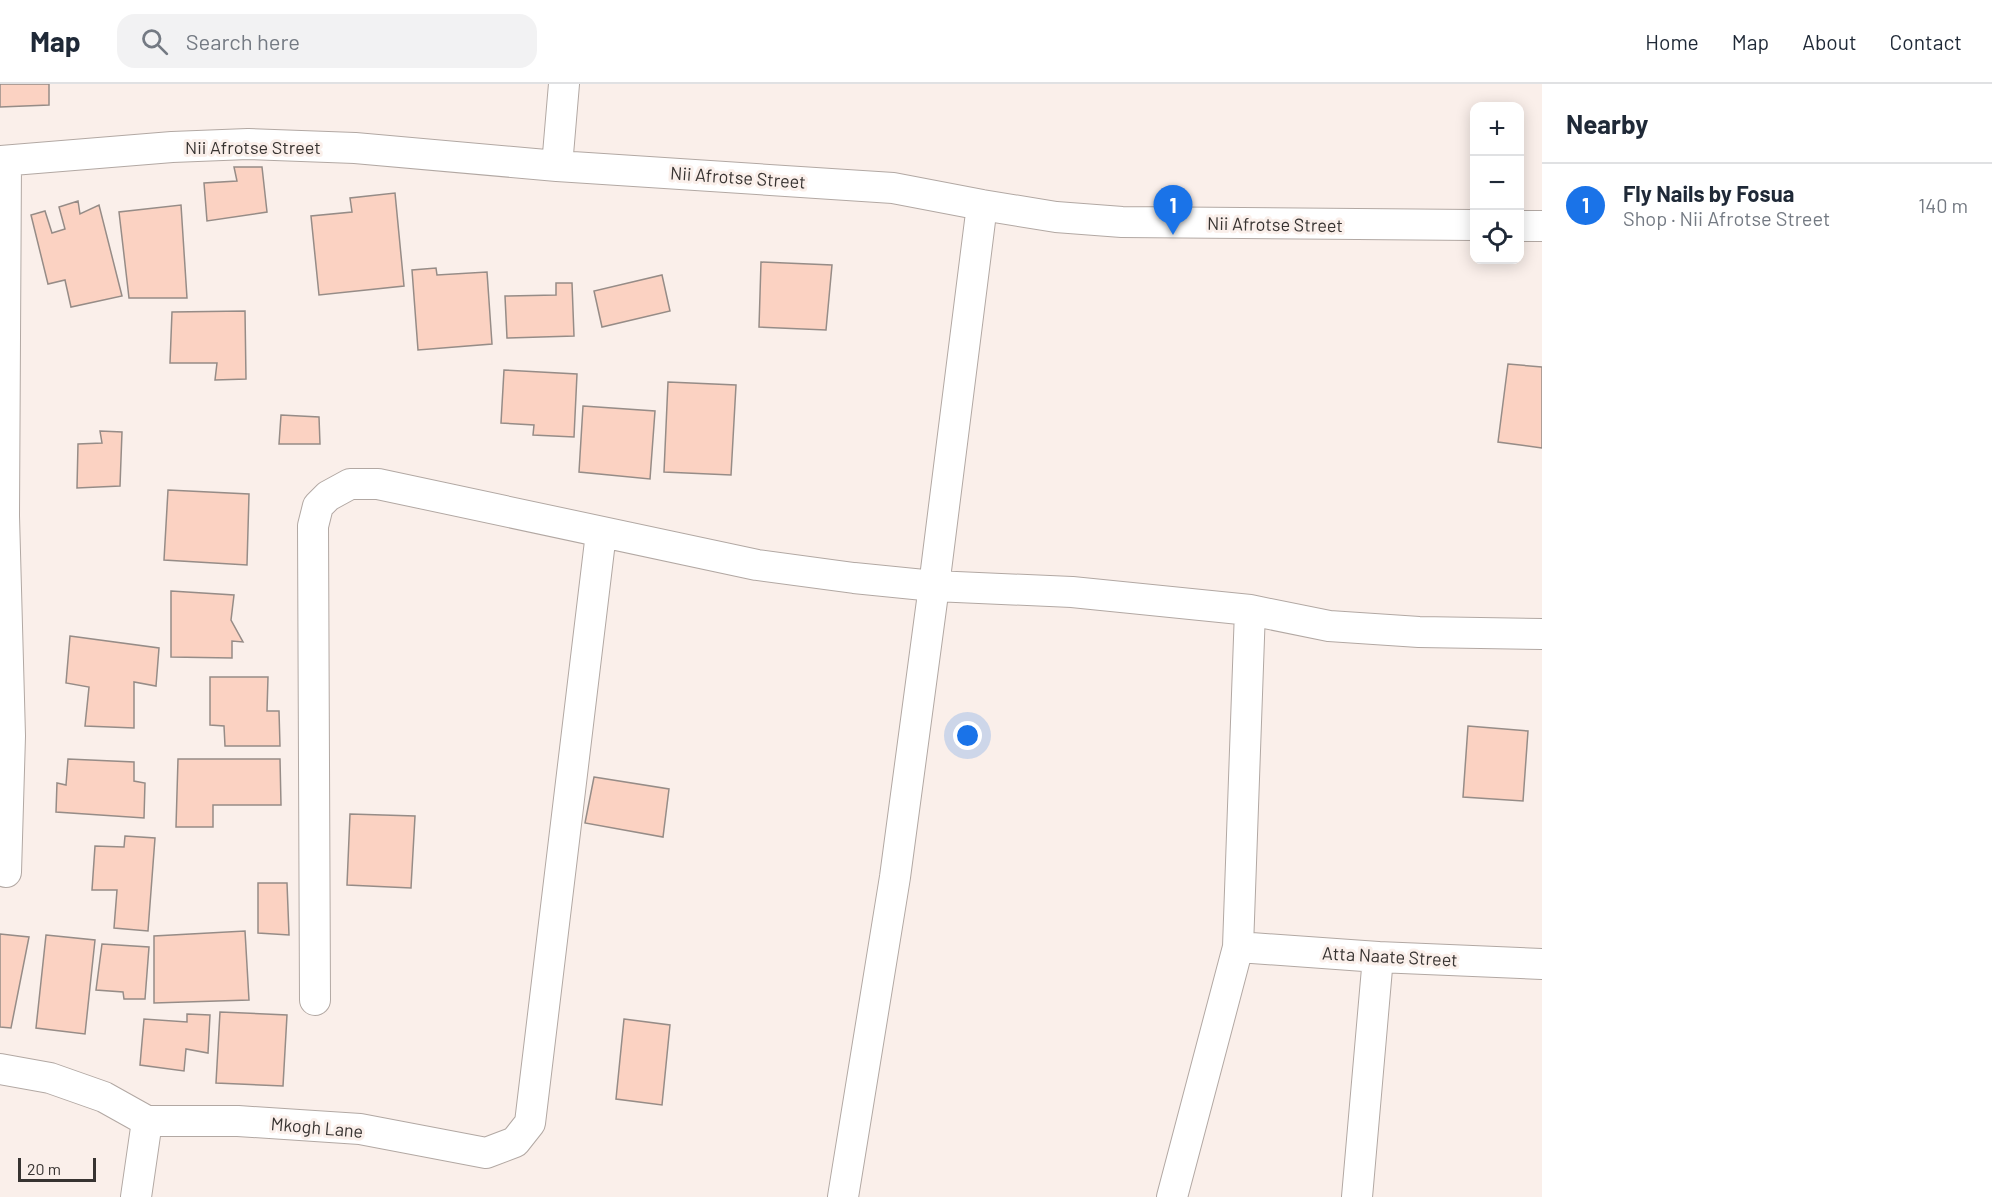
<!DOCTYPE html>
<meta charset="utf-8">
<style>
:root{--surface:#fff;--page:#f2f2f3;--text:#1f2937;--muted:#747a83;--line:#e0e1e3;--accent:#1a73e8}
body{margin:0;font-family:Barlow,sans-serif;background:var(--page);color:var(--text)}
.controls{position:absolute;right:18px;top:18px;display:grid;overflow:hidden;border-radius:12px;box-shadow:0 3px 15px #0003}
.controls button{width:54px;height:54px;display:grid;place-items:center;padding:0;border:0;border-bottom:2px solid var(--line);background:var(--surface);color:var(--text);font:30px sans-serif}
.scale{position:absolute;left:18px;bottom:15px;width:78px;box-sizing:border-box;padding-left:6px;border:3px solid #373331;border-top:0;font-size:16px;line-height:21px;white-space:nowrap;color:#373331;-webkit-text-stroke:4px #faefea;paint-order:stroke}
.you{position:absolute;left:968px;top:652px;width:21px;height:21px;margin:-15px;border:4px solid #fff;border-radius:50%;background:#1a73e8;box-shadow:0 0 0 9px #1a73e833}
.badge{display:grid;place-items:center;width:39px;height:39px;border-radius:50%;background:var(--accent);color:#fff;font-size:20px;font-weight:700}
.pin{position:absolute;translate:-50% -50px;filter:drop-shadow(0 2px 3px #0008)}
.pin::after{content:'';position:absolute;top:32px;width:21px;height:18px;background:inherit;clip-path:polygon(0 0,100% 0,50% 100%)}
.list{margin:0;padding:0;list-style:none}
h2{display:flex;justify-content:space-between;align-items:center;height:78px;margin:0;padding:0 24px;font-size:26px}
h2 small{font-size:20px;font-weight:400;color:var(--muted)}
.list li{display:grid;grid-template-columns:39px 1fr auto;gap:18px;align-items:center;box-sizing:border-box;height:84px;padding:0 24px;border-top:2px solid var(--line)}
.list b{display:block;font-size:22px;white-space:nowrap}
.list p{margin:0;font-size:20px;white-space:nowrap;color:var(--muted)}
.list em{font-size:20px;font-style:normal;color:var(--muted)}
.icon{flex:none;width:33px;height:33px;fill:none;stroke:currentColor;stroke-width:2;stroke-linecap:round;stroke-linejoin:round}
.map{position:relative;flex:none;width:1542px;height:1113px;overflow:hidden}
header{display:flex;align-items:center;gap:36px;box-sizing:border-box;height:84px;padding:0 30px;background:var(--surface);border-bottom:2px solid var(--line)}
header strong{font-size:28px}
nav{display:flex;gap:33px;margin-inline-start:auto;font-size:21px}
.search{width:420px;height:54px;background:var(--page);display:flex;align-items:center;gap:15px;box-sizing:border-box;padding:0 21px;border-radius:18px;color:var(--muted);font-size:22px}
main{display:flex}
aside{flex:1;background:var(--surface)}
.map>svg:first-child{display:block}
</style>
<header>
<strong>Map</strong>
<div class="search"><svg class="icon" aria-label="search" viewBox="0 0 24 24"><circle cx="10" cy="10" r="6"/><path d="M15 15l6 6"/></svg>Search here</div>
<nav><a>Home</a><a>Map</a><a>About</a><a>Contact</a></nav>
</header>
<main>
<div class="map">
<svg width="1542" height="1113" viewBox="0 0 1542 1113">
<rect width="100%" height="100%" fill="#faefea"/>
<!-- building -->
<path fill="#fbd2c2" stroke="#968c87" stroke-width="1.5" d="M 0,0 L 49,0 L 49,21 L 0,23 Z
M 234,83 L 262,83 L 267,128 L 207,137 L 204,99 L 237,97 Z
M 395,109 L 404,202 L 319,211 L 311,132 L 352,128 L 350,114 Z
M 78,117 L 80,130 L 99,121 L 122,212 L 71,223 L 65,196 L 48,200 L 31,131 L 45,127 L 52,149 L 65,145 L 59,123 Z
M 181,121 L 187,214 L 129,214 L 119,128 Z
M 761,178 L 832,181 L 826,246 L 759,243 Z
M 436,184 L 437,191 L 487,188 L 492,260 L 418,266 L 412,186 Z
M 662,191 L 670,227 L 602,243 L 594,207 Z
M 556,199 L 572,199 L 574,252 L 507,254 L 505,212 L 556,211 Z
M 245,227 L 246,295 L 215,296 L 217,279 L 170,279 L 172,228 Z
M 1508,280 L 1542,283 L 1542,364 L 1498,358 Z
M 504,286 L 577,290 L 574,353 L 533,351 L 534,341 L 501,339 Z
M 668,298 L 736,301 L 731,391 L 664,388 Z
M 583,322 L 655,327 L 650,395 L 579,388 Z
M 281,331 L 319,333 L 320,360 L 279,360 Z
M 100,347 L 122,348 L 120,402 L 77,404 L 78,360 L 102,359 Z
M 168,406 L 249,410 L 247,481 L 164,476 Z
M 171,507 L 234,511 L 231,536 L 243,558 L 232,557 L 232,574 L 171,573 Z
M 70,552 L 159,564 L 156,602 L 134,598 L 134,644 L 85,642 L 89,603 L 66,599 Z
M 210,593 L 268,593 L 267,627 L 279,627 L 280,662 L 225,662 L 224,642 L 210,641 Z
M 1468,642 L 1528,647 L 1523,717 L 1463,713 Z
M 68,675 L 134,678 L 134,697 L 145,699 L 144,734 L 56,728 L 57,699 L 66,701 Z
M 178,675 L 280,675 L 281,721 L 213,721 L 213,743 L 176,743 Z
M 594,693 L 669,705 L 663,753 L 585,739 Z
M 350,730 L 415,732 L 411,804 L 347,801 Z
M 125,752 L 155,754 L 148,847 L 114,844 L 117,806 L 92,806 L 95,762 L 124,763 Z
M 258,799 L 287,799 L 289,851 L 258,849 Z
M 245,847 L 249,916 L 154,919 L 154,852 Z
M 0,850 L 29,853 L 11,944 L 0,943 Z
M 46,851 L 95,856 L 85,950 L 36,944 Z
M 102,860 L 149,863 L 145,915 L 124,915 L 123,908 L 96,906 Z
M 220,928 L 287,931 L 283,1002 L 216,999 Z
M 187,930 L 210,931 L 208,969 L 186,965 L 184,987 L 140,981 L 144,935 L 187,938 Z
M 624,935 L 670,941 L 662,1021 L 616,1015 Z"/>
<g fill="none" stroke-linecap="round" stroke-linejoin="round">
<defs>
<path id="minor" d="M 0,77 L 172,63 L 248,60 L 355,64 L 557,82 L 893,104 L 982,121 L 1056,133 L 1122,138 L 1474,141
M 6,77 L 4,432 L 10,652 L 6,788
M 557,82 L 564,0
M 1520,142 L 1542,142
M 1238,863 L 1378,873 L 1542,880
M 315,916 L 313,442 L 318,422 L 328,412 L 350,400 L 378,400 L 757,481 L 854,494 L 934,502 L 1072,508 L 1250,526 L 1329,542 L 1419,548 L 1542,550
M 0,985 L 50,994 L 104,1013 L 147,1037 L 238,1037 L 360,1045 L 486,1069 L 515,1058 L 530,1039 L 601,449
M 136,1113 L 147,1037
M 843,1113 L 895,793 L 934,502 L 982,121
M 1172,1113 L 1238,863 L 1250,526
M 1357,1113 L 1378,873"/>
</defs>
<!-- minor casing -->
<use href="#minor" stroke="#b2a8a3" stroke-width="32"/>
<!-- minor -->
<use href="#minor" stroke="#fff" stroke-width="30"/>
</g>
<g text-anchor="middle" dominant-baseline="central" stroke-width="6" stroke-linejoin="round" paint-order="stroke">
<!-- street labels -->
<g font-size="18" fill="#373331" stroke="#faefea">
<text x="253" y="63">Nii Afrotse Street</text>
<text transform="translate(738 93) rotate(4)">Nii Afrotse Street</text>
<text transform="translate(1275 140) rotate(1)">Nii Afrotse Street</text>
<text transform="translate(1390 872) rotate(3)">Atta Naate Street</text>
<text transform="translate(317 1043) rotate(5)">Mkogh Lane</text>
</g>
</g>
</svg>
<div class="controls">
<button>+</button>
<button>−</button>
<button><svg class="icon" aria-label="locate" viewBox="0 0 24 24"><circle cx="12" cy="12" r="6"/><path d="M12 2v4M12 18v4M2 12h4M18 12h4"/></svg></button>
</div>
<div class="scale">20 m</div>
<div class="you"></div>
<div class="pin badge" style="left:1173px;top:151px">1</div>
</div>
<aside>
<h2>Nearby<small></small></h2>
<ul class="list">
<li><span class="badge">1</span><div><b>Fly Nails by Fosua</b><p>Shop · Nii Afrotse Street</p></div><em>140 m</em></li>
</ul>
</aside>
</main>
